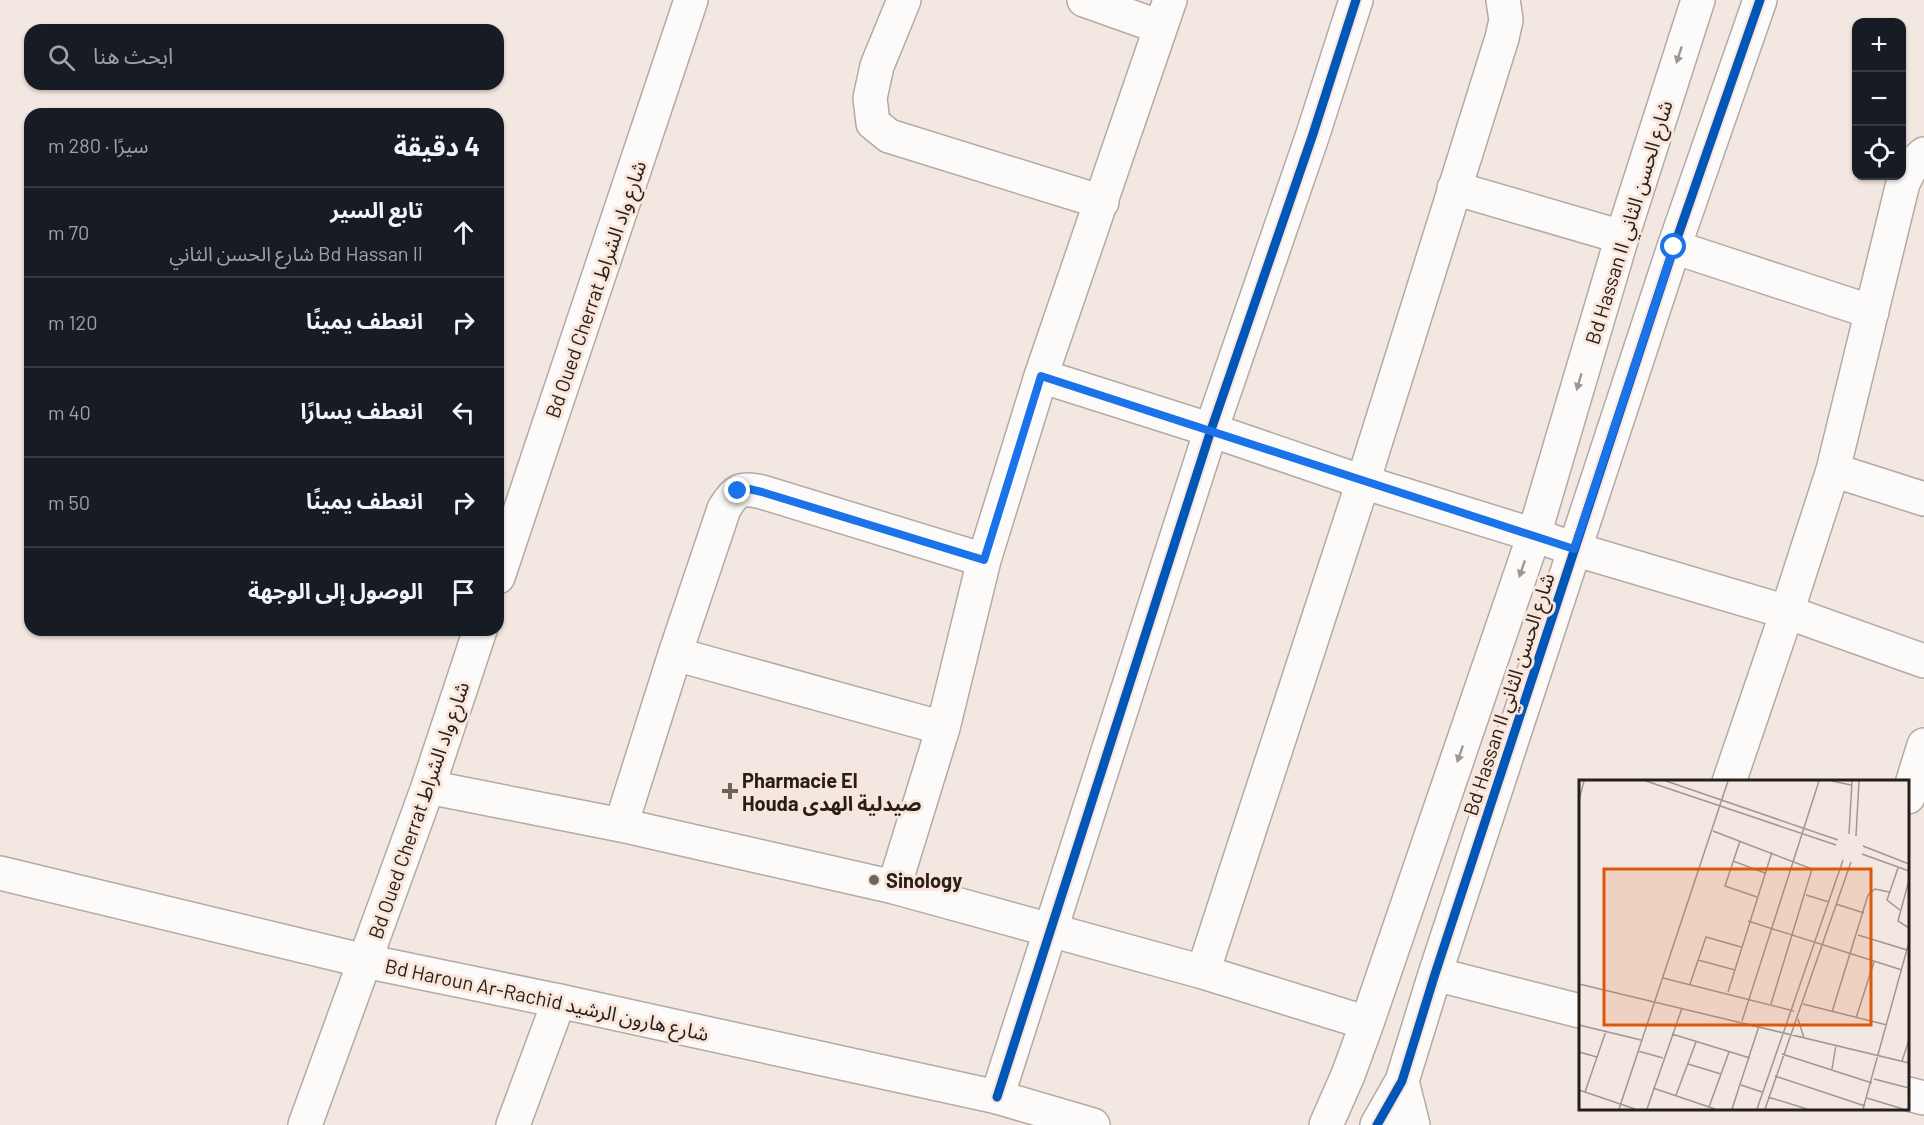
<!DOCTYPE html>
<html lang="ar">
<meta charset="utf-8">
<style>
:root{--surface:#171b24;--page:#20242c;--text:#f1f3f6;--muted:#9ea1a6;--line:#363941}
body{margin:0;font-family:Barlow,"Noto Sans Arabic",sans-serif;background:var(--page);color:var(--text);direction:rtl}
.controls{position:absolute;right:18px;top:18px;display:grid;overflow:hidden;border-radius:12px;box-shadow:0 2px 4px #0004}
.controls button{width:54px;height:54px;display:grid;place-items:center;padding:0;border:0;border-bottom:2px solid var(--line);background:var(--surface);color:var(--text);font:30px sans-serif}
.stop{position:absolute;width:18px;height:18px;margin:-14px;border:4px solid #1a73e8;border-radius:50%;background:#fff}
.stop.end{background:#1a73e8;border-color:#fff;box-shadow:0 2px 6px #0008}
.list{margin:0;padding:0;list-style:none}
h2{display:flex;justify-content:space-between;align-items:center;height:78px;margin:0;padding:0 24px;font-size:26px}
h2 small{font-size:20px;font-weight:400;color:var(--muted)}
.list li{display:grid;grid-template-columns:39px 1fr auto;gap:18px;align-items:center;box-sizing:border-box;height:90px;padding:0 24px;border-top:2px solid var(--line)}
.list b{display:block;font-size:22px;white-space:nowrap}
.list p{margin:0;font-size:20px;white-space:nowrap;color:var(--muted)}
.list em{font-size:20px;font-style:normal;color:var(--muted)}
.icon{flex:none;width:33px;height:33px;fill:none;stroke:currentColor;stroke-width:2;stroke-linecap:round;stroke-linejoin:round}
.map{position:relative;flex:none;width:1924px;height:1125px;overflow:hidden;direction:ltr}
.search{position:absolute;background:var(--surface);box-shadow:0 2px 4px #0004;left:24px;top:24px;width:480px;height:66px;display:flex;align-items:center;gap:15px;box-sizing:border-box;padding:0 21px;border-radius:18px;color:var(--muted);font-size:22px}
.panel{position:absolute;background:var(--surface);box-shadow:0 2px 4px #0004;left:24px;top:108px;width:480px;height:528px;border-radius:18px;direction:rtl}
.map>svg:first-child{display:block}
</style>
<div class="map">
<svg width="1924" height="1125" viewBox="0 0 1924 1125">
<rect width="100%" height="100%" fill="#f3e7e1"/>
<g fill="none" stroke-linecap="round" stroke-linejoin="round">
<defs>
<path id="street" d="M 904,0 L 877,66 L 870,98 L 873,123 L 889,136 L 1102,202
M 1084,0 L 1160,27
M 1454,188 L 1622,237
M 1674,247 L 1872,312
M 1041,376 L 1211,430 L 1363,482 L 1534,535 L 1574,549 L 1787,612 L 1924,661
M 1833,470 L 1924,499
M 498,577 L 691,0
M 675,654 L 943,728
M 1729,782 L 1787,612 L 1833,470 L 1903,183 L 1912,165 L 1924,154
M 428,787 L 621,825 L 894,887 L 1203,972 L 1367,1023
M 1908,797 L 1924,745
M 621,825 L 675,654 L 724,509 C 735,490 741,487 762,492 L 984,560
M 894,887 L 943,728 L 984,560 L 1041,376 L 1170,0
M 1203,972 L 1363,482 L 1502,38 L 1506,20 L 1503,0
M 1435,974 L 1580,1011
M 1402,1081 L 1413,1125
M 1908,1094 L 1924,1098
M 997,1097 L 1211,430 L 1313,134 L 1356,0
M 305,1125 L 428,787 L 480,630
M 513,1125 L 559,1001
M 1326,1125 L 1348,1075 L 1367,1023 L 1534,535 L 1622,237 L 1698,0
M 1377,1125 L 1402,1081 L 1435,974 L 1674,247 L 1760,0"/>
<path id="secondary" d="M 0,873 L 365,961 L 559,1001 L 997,1097 L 1093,1125"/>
</defs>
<!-- street casing -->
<use href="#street" stroke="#b3aaa5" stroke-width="36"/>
<!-- secondary casing -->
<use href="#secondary" stroke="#b3aaa5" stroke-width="36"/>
<!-- street -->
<use href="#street" stroke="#fdfbfa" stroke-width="33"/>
<!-- secondary -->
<use href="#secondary" stroke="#fdfbfa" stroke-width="33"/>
<defs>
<path id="cycleway" d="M 997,1097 L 1211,430 L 1313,134 L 1356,0
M 1377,1125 L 1402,1081 L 1435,974 L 1674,247 L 1760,0"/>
</defs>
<!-- cycleway casing -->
<use href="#cycleway" stroke="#fae5da" stroke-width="13"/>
<!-- cycleway -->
<use href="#cycleway" stroke="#0057b8" stroke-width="9"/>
</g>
<!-- one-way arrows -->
<defs><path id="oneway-solid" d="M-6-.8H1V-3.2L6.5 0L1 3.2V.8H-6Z" transform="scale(1.5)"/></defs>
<g fill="#9c9895">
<use href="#oneway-solid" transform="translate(1679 55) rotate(108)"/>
<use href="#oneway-solid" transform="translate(1579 382) rotate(106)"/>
<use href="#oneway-solid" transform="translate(1522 569) rotate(109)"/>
<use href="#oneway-solid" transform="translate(1460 754) rotate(109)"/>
</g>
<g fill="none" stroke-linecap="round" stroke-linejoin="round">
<!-- route -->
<path stroke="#1a73e8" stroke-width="8" d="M 738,491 L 749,489 L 762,492 L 984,560 L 1041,376 L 1574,549 L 1674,247"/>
</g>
<!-- markers -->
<g fill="#6d6460" stroke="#fae5da" stroke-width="2">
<path d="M727 782h6v6h6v6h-6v6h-6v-6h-6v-6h6z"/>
<circle cx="874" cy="880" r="6"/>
</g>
<g text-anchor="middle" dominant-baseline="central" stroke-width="6" stroke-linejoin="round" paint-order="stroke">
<!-- street labels -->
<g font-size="20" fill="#251e1a" stroke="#fae5da">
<text transform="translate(1628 222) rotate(-73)">Bd Hassan II شارع الحسن الثاني</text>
<text transform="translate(595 289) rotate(-71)">Bd Oued Cherrat شارع واد الشراط</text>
<text transform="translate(1508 694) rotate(-72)">Bd Hassan II شارع الحسن الثاني</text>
<text transform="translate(418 810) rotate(-71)">Bd Oued Cherrat شارع واد الشراط</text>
<text transform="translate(547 999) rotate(12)">Bd Haroun Ar-Rachid شارع هارون الرشيد</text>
</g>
<!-- poi labels -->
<g font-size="20" font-weight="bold" fill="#251e1a" stroke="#fae5da" text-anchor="start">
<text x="742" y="780">Pharmacie El<tspan x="742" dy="23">Houda صيدلية الهدى</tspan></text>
<text x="886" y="880">Sinology</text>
</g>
</g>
<!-- overview -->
<g transform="translate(1579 780)">
<rect width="330" height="330" fill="#f3e7e1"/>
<path fill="none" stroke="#a19791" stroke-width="1.5" d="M 67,1 L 257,65M 87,1 L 259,60M 253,1 L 272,5M 0,20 L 5,1M 134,51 L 233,89 L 192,224M 270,54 L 273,1M 277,56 L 280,1M 161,61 L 146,106 L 178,117M 284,66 L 330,84M 283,74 L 330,91M 154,81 L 186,93M 319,88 L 308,120 L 321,130M 330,100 L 319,141 L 330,148M 227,115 L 250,122M 257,124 L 285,133M 169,141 L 323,190M 279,155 L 328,170M 119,180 L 156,190M 84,198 L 215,231M 0,204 L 330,283M 111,204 L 127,157 L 162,167M 149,212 L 193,72M 224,224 L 308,245M 253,232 L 289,115 L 296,109 L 310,112M 277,238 L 295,182M 219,239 L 225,258M 163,241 L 240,1M 0,245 L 62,260M 93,254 L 171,278M 59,271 L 84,278M 0,272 L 18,277M 203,274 L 293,303M 323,281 L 330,260M 109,284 L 142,294M 253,289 L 257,265M 196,296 L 286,326M 295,299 L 330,308M 162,305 L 183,312M 74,308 L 136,329M 0,310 L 56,329M 6,312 L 27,251M 97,315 L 117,262M 189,317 L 228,329M 288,318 L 324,329M 130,327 L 150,272M 40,329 L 149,1M 68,329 L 103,228M 153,329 L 180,246M 178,329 L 264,80M 186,329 L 272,82M 284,329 L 330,162"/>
<path fill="#de560d" fill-opacity="0.15" stroke="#de560d" stroke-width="3" d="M 25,89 L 292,89 L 292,245 L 25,245 Z"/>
<rect width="330" height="330" fill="none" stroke="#251e1a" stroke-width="3"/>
</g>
</svg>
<div class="controls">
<button>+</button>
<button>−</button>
<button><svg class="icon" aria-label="locate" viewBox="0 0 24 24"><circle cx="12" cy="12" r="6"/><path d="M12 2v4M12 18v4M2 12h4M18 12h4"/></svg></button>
</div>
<div class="stop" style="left:1674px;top:247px"></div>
<div class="stop end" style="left:738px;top:491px"></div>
<div class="search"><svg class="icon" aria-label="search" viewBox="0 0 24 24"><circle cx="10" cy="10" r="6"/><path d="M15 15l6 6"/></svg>ابحث هنا</div>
<section class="panel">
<h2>4 دقيقة<small>سيرًا · 280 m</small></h2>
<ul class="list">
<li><svg class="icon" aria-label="ahead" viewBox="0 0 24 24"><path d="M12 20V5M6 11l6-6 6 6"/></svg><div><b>تابع السير</b><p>Bd Hassan II شارع الحسن الثاني</p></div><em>70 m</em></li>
<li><svg class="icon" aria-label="right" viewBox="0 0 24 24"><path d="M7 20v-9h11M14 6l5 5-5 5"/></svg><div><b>انعطف يمينًا</b></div><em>120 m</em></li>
<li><svg class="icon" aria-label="left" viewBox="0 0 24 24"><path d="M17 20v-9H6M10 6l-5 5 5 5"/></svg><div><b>انعطف يسارًا</b></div><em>40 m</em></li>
<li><svg class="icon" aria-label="right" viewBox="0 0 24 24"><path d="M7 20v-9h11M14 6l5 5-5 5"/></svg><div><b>انعطف يمينًا</b></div><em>50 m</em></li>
<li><svg class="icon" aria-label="arrive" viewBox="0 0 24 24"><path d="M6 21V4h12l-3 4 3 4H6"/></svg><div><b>الوصول إلى الوجهة</b></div></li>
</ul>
</section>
</div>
